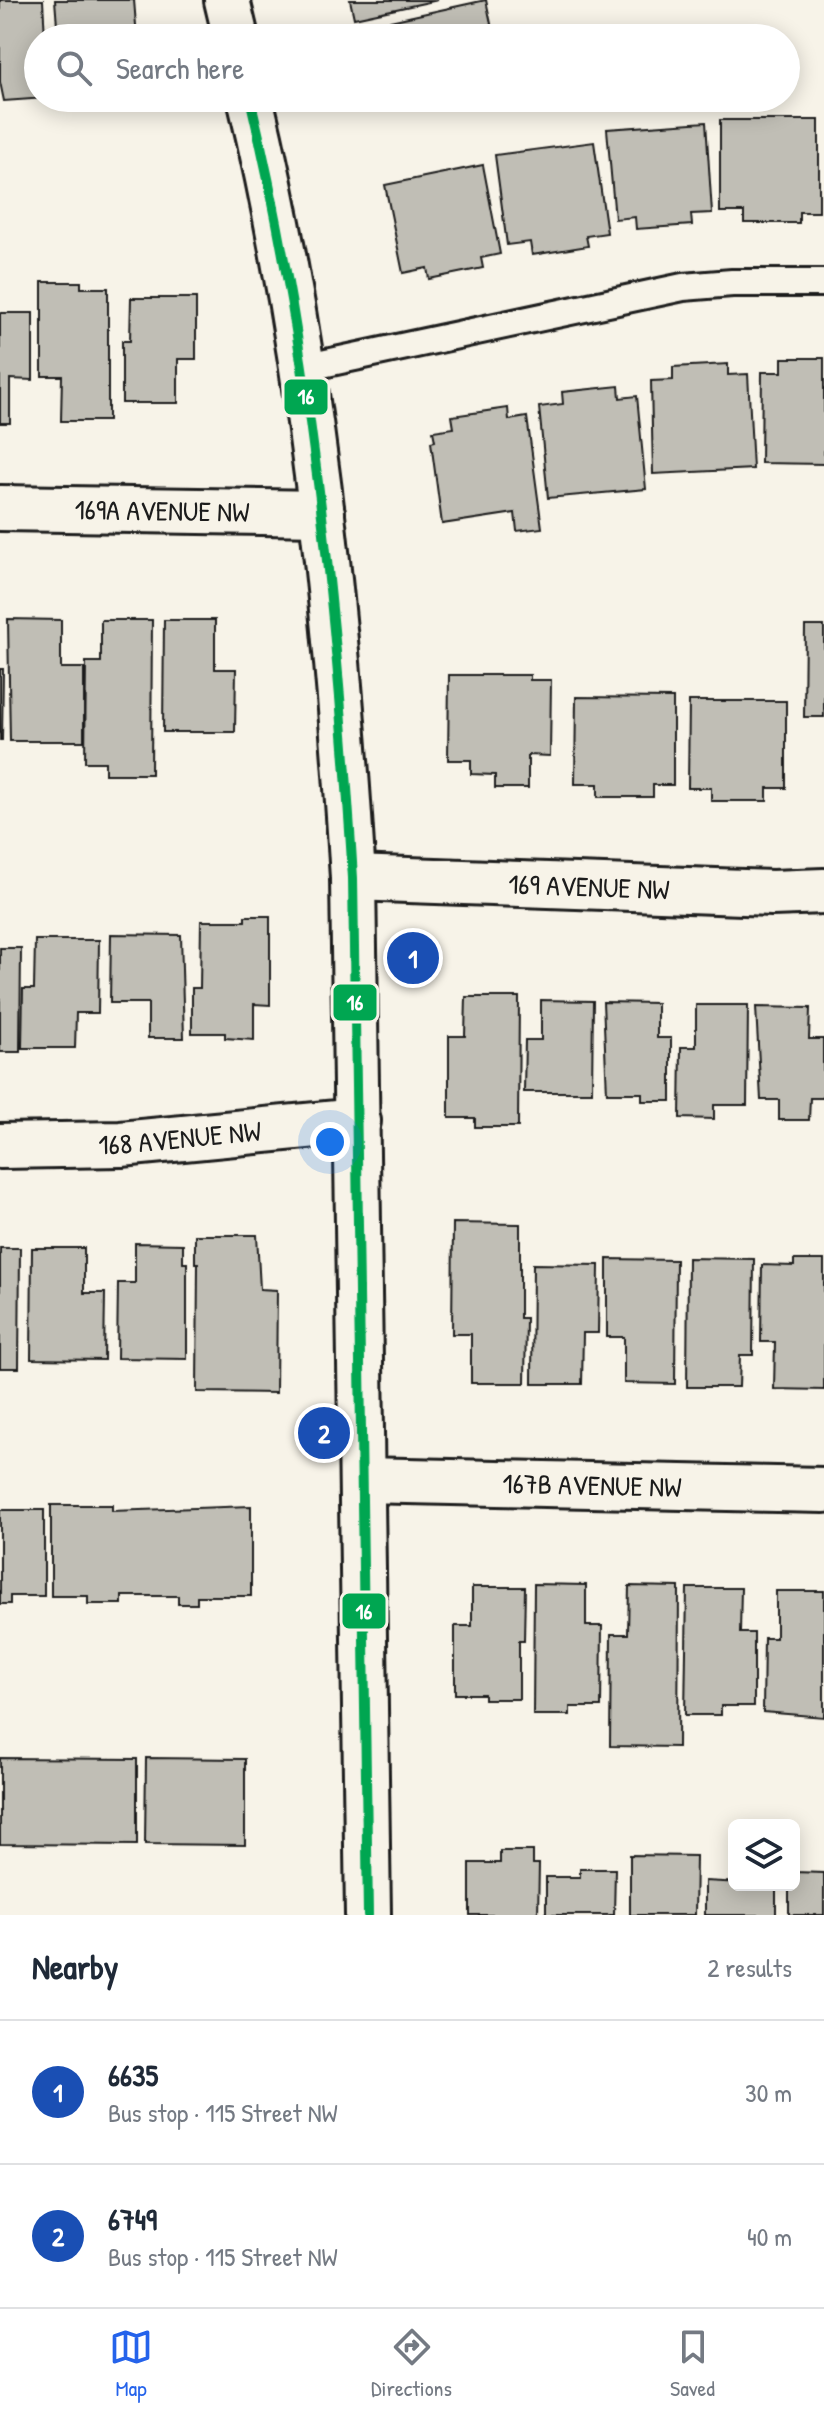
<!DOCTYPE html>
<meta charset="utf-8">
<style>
:root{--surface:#fff;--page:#f6f6f7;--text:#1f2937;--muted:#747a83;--line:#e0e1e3;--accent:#2563eb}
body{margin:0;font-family:"Patrick Hand",sans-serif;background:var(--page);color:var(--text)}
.controls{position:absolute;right:24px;bottom:24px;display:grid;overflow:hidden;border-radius:12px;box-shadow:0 4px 20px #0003}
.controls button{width:72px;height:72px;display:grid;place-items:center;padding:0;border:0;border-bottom:2px solid var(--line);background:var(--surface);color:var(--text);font:40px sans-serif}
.you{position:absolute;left:330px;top:1142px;width:28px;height:28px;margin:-20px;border:6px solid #fff;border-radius:50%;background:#1a73e8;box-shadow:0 0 0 12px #1a73e833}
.badge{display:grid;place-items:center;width:52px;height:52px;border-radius:50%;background:var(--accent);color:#fff;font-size:26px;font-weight:700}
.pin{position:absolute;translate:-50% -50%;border:4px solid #fff;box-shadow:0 2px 8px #0006}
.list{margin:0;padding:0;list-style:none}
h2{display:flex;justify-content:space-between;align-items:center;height:104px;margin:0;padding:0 32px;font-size:34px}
h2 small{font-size:26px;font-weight:400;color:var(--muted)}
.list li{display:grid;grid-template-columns:52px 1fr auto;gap:24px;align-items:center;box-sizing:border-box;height:144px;padding:0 32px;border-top:2px solid var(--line)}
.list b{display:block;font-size:30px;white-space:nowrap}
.list p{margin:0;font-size:26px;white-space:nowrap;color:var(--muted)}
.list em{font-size:26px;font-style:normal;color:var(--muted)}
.icon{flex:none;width:44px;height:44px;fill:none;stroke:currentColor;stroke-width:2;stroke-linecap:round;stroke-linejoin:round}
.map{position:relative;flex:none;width:824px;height:1915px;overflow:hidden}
.search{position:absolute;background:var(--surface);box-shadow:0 4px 20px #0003;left:24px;right:24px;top:24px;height:88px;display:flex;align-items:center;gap:20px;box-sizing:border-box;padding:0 28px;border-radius:44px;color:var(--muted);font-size:30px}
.sheet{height:392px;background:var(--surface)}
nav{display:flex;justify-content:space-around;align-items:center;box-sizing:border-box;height:112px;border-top:2px solid var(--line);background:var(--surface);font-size:22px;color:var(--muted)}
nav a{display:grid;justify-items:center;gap:4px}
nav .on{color:var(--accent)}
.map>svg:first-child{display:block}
</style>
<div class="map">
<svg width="824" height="1915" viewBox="0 0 824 1915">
<rect width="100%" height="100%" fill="#f7f3e8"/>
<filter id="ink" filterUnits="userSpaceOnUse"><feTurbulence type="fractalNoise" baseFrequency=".0125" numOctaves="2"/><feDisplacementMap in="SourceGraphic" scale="16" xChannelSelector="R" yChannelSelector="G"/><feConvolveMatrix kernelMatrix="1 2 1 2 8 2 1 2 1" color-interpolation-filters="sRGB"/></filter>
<g filter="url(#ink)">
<!-- building -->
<path fill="#c0beb5" stroke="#1c1c1c" stroke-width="2" d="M 0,0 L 43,0 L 45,38 L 38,38 L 38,98 L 46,98 L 4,101 L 0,82 Z
M 55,0 L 134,0 L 137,38 L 58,38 Z
M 350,0 L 438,0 L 354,18 Z
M 486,0 L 494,38 L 360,38 L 358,28 Z
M 720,120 L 819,120 L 819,212 L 799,212 L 799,223 L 744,223 L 744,212 L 720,212 Z
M 706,122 L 712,213 L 691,214 L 692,225 L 636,229 L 635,217 L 615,219 L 607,129 Z
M 594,142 L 607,233 L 586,236 L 588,246 L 532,255 L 530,242 L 507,245 L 495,155 Z
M 483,165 L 500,254 L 481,258 L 483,268 L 429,279 L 427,268 L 403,273 L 385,185 Z
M 42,282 L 81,282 L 81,288 L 108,288 L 108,421 L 61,421 L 62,376 L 42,376 Z
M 131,298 L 196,298 L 196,359 L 178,359 L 178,403 L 122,403 L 122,341 L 130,341 Z
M 0,313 L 33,313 L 33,380 L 10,379 L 10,423 L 0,423 Z
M 782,358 L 824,358 L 824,464 L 761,463 L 762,372 L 782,372 Z
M 728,364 L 728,375 L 748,374 L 753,469 L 653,474 L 651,381 L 673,380 L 673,367 Z
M 619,386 L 620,398 L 637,396 L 646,489 L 548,498 L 539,407 L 563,404 L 562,392 Z
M 508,408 L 509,420 L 527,417 L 542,528 L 517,531 L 515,513 L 442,524 L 431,442 L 435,441 L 433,431 L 454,428 L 452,416 Z
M 8,619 L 61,620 L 61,668 L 84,668 L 84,741 L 10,741 Z
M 101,620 L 152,620 L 151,774 L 105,774 L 105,762 L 85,762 L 86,662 L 101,662 Z
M 164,620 L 215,620 L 215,669 L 236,669 L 235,732 L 163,732 Z
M 805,626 L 824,626 L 824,717 L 804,717 Z
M 0,669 L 3,669 L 2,740 L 0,740 Z
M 449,675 L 530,675 L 530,680 L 551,680 L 550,756 L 528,755 L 528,788 L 495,788 L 495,775 L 471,774 L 471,760 L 448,760 Z
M 576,697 L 673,698 L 673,785 L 653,785 L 653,797 L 598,797 L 598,784 L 575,784 Z
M 689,701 L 786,701 L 786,788 L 767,788 L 767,801 L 711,801 L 711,788 L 688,788 Z
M 245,916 L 270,916 L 270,1005 L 254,1004 L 254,1040 L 225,1038 L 225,1033 L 192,1033 L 192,988 L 200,988 L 201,921 L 245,921 Z
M 111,934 L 181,935 L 184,1038 L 148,1038 L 148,1003 L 110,1003 Z
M 35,940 L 99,940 L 98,1013 L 76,1013 L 75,1048 L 22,1048 L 23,989 L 34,989 Z
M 0,948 L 21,948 L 20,1052 L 0,1052 Z
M 466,997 L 519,997 L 518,1127 L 475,1127 L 475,1118 L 449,1118 L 449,1036 L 465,1036 Z
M 541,1000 L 593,1001 L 592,1092 L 524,1092 L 525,1040 L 541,1040 Z
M 603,1002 L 657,1003 L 657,1038 L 671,1038 L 671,1101 L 642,1101 L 642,1093 L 607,1093 Z
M 696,1005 L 748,1005 L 747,1105 L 714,1105 L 714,1119 L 680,1118 L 681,1047 L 696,1047 Z
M 756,1007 L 810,1008 L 809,1039 L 823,1039 L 823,1098 L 810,1098 L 809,1120 L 779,1120 L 779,1100 L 761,1100 Z
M 453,1223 L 520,1224 L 520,1318 L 526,1318 L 525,1383 L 471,1383 L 471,1334 L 452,1334 Z
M 195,1235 L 257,1235 L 260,1289 L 277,1290 L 276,1393 L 197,1392 L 198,1263 L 195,1263 Z
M 135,1243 L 183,1244 L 183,1263 L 187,1263 L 187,1359 L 117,1358 L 118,1283 L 135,1283 Z
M 0,1248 L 20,1248 L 19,1368 L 0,1368 Z
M 32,1248 L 84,1248 L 84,1293 L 105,1293 L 104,1360 L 31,1359 Z
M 688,1258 L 754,1259 L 753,1355 L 740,1355 L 739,1387 L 687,1387 Z
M 607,1259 L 676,1260 L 675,1384 L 624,1383 L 624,1337 L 607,1337 Z
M 794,1260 L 824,1260 L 824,1390 L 774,1389 L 775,1342 L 761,1342 L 762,1265 L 794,1266 Z
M 533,1264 L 599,1265 L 598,1333 L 583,1333 L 582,1384 L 532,1384 Z
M 51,1505 L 112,1505 L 112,1511 L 251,1506 L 251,1596 L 197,1596 L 197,1604 L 178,1604 L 178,1596 L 122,1596 L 122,1604 L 88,1604 L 88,1596 L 51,1596 Z
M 0,1510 L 44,1510 L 44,1596 L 10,1596 L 10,1604 L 0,1604 Z
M 534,1584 L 586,1585 L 586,1626 L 602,1626 L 601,1707 L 570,1707 L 570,1715 L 533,1715 Z
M 629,1586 L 679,1587 L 678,1747 L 610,1746 L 611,1634 L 628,1634 Z
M 472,1587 L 525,1587 L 524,1641 L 519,1641 L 519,1699 L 484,1699 L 484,1694 L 455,1694 L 455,1626 L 472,1626 Z
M 687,1588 L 741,1588 L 740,1633 L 754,1633 L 754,1706 L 721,1706 L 721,1715 L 685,1715 Z
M 776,1591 L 824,1591 L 824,1717 L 763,1712 L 764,1638 L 776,1638 Z
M 0,1758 L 137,1759 L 137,1845 L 0,1844 Z
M 146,1758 L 245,1759 L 245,1845 L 145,1844 Z
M 500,1851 L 533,1851 L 533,1864 L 539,1864 L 538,1915 L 470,1915 L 470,1863 L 500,1863 Z
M 630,1855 L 696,1856 L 695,1915 L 630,1915 Z
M 580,1869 L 615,1869 L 614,1915 L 546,1915 L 546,1877 L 580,1877 Z
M 794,1872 L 824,1873 L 824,1915 L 789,1915 L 789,1885 L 794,1885 Z
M 705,1881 L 776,1885 L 776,1915 L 705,1915 Z"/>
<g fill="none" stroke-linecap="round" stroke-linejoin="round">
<defs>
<path id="service" d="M 303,368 L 683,287 L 732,283 L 824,283"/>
<g id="minor">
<path id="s1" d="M 0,508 L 322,513"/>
<path id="s2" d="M 353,878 L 772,893 L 824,891"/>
<path id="s3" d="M 0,1146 L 121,1144 L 358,1121"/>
<path id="s4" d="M 362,1480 L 824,1490"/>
</g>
<path id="tertiary" d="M 227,0 L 236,38
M 250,98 C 311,354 337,616 353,878 L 368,1915"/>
</defs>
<!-- service casing -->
<use href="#service" stroke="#1c1c1c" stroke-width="32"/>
<!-- minor casing -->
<use href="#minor" stroke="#1c1c1c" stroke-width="50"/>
<!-- tertiary casing -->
<use href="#tertiary" stroke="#1c1c1c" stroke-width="50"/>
<!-- service -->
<use href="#service" stroke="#f7f3e8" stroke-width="26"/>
<!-- minor -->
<use href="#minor" stroke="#f7f3e8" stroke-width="44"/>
<!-- tertiary -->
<use href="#tertiary" stroke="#f7f3e8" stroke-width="44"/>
<defs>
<path id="bus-1" d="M 250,98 C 311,354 337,616 353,878 L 368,1915"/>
</defs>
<!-- bus-1 casing -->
<use href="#bus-1" stroke="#f7f3e8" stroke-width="16"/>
<!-- bus-1 -->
<use href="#bus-1" stroke="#00a651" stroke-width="10"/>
</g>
</g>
<g text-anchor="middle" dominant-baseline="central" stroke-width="6" stroke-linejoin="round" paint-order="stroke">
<!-- street labels -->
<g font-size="28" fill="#1c1c1c" stroke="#f7f3e8">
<text stroke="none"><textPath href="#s1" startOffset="162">169A AVENUE NW</textPath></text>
<text stroke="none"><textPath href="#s2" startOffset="236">169 AVENUE NW</textPath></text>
<text stroke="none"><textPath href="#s3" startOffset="180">168 AVENUE NW</textPath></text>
<text stroke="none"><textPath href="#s4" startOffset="230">167B AVENUE NW</textPath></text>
</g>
</g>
<g stroke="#f7f3e8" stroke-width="3">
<rect x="283" y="378" width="46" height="38" rx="8" fill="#00a651"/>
<rect x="332" y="983" width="46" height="39" rx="8" fill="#00a651"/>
<rect x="341" y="1592" width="46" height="38" rx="8" fill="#00a651"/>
</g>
<g font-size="22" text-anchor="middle" font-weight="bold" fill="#fff">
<text x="306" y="404">16</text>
<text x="355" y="1010">16</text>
<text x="364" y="1619">16</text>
</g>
</svg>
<div class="controls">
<button><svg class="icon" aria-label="layers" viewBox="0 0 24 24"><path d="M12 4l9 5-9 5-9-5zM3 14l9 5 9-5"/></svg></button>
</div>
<div class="you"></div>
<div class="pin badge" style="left:413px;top:958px;background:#1a4fb4">1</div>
<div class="pin badge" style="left:324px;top:1433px;background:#1a4fb4">2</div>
<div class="search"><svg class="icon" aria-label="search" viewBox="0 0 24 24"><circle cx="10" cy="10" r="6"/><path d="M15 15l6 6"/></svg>Search here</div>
</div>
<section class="sheet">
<h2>Nearby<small>2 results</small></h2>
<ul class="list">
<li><span class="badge" style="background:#1a4fb4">1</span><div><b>6635</b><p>Bus stop · 115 Street NW</p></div><em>30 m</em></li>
<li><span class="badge" style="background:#1a4fb4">2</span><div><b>6749</b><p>Bus stop · 115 Street NW</p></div><em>40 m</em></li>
</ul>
</section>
<nav>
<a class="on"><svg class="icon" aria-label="map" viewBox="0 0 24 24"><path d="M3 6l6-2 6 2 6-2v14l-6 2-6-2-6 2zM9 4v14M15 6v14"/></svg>Map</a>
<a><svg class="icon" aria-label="directions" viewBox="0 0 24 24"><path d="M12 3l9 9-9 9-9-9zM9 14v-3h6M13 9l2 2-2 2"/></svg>Directions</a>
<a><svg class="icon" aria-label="saved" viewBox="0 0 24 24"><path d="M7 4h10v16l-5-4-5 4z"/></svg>Saved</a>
</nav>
